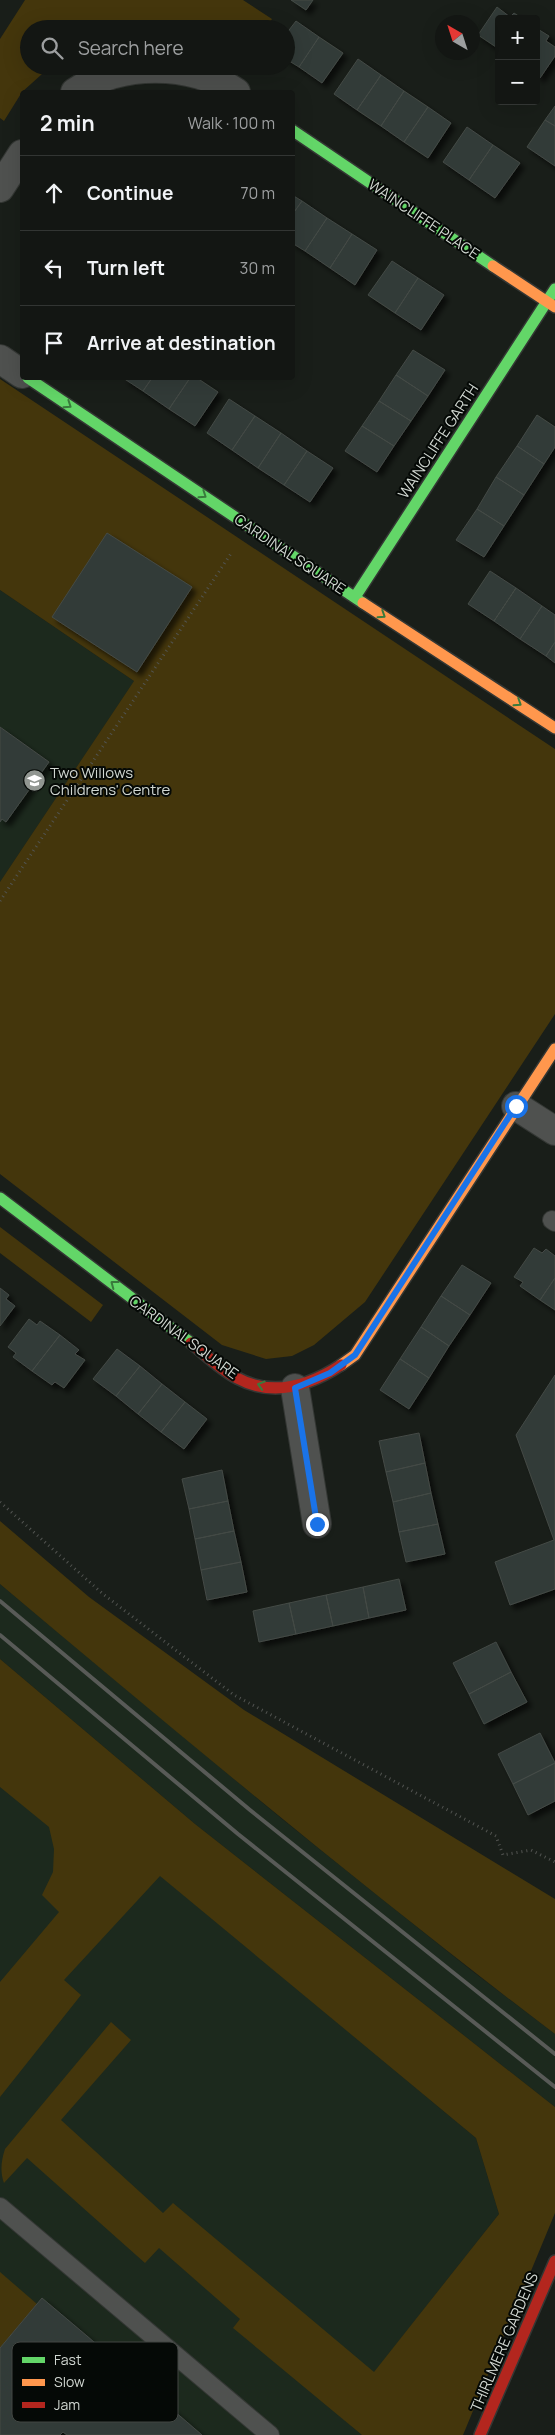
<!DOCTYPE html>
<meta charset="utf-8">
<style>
:root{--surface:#131613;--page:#202321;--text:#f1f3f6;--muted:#9d9fa0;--line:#323533}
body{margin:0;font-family:Manrope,sans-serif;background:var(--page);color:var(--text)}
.controls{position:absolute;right:15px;top:15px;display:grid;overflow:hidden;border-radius:5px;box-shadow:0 5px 20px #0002}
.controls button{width:45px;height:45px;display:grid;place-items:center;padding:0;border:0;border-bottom:1px solid var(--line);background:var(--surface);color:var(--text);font:25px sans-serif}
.compass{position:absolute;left:435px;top:15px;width:45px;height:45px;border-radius:50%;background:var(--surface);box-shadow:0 5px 20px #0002;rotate:321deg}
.stop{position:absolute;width:15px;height:15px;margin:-11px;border:4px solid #1a73e8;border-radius:50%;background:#fff}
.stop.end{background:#1a73e8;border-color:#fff;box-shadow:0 1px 5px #0008}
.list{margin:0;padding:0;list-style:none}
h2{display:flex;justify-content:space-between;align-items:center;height:65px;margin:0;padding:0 20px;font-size:21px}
h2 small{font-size:16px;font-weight:400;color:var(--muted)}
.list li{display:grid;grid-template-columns:32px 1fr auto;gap:15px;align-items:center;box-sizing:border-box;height:75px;padding:0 20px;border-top:1px solid var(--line)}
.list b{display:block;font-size:19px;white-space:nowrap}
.list em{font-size:16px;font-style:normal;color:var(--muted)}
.icon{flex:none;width:28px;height:28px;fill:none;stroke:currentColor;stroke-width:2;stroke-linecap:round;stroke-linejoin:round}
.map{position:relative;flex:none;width:555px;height:2435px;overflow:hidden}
.search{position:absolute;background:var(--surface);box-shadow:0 5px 20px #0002;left:20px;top:20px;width:275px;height:55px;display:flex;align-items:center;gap:12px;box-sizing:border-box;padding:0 18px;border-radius:28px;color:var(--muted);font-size:19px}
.panel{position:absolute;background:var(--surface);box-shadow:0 5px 20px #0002;left:20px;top:90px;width:275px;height:290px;border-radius:5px}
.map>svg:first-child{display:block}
</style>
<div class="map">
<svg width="555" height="2435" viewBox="0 0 555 2435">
<defs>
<filter id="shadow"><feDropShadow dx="4.5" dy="4.5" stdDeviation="2.5" flood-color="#0009"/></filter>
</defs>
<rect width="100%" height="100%" fill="#191e19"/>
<!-- built -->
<path fill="#1c291d" d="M 0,590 L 134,681 L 0,882 Z
M 0,1584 L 282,1819 L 472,1971 L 555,2034 L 555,2107 L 195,1824 L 0,1659 Z
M 0,1728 L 160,1875 L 476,2138 L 499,2214 L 340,2416 L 362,2435 L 0,2435 Z"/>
<!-- green -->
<path fill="#44360c" d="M 25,0 L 243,0 L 272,19 L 266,29 L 29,29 L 29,66 L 51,66 L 22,92 L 4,121 L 0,118 L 0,39 Z
M 0,379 L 555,749 L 555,1014 L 365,1302 L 314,1345 L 292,1356 L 266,1359 L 222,1345 L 0,1174 L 0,882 L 134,681 L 0,590 Z
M 0,1227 L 103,1305 L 91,1322 L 0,1253 Z
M 0,1521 L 89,1597 L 244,1710 L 555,1899 L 555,2034 C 365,1890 182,1737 0,1584 Z
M 0,1659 L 195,1824 L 555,2107 L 555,2213 L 463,2435 L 362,2435 L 233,2328 L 240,2319 L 159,2248 L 145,2263 L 27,2158 L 4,2183 C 0,2172 1,2161 5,2149 L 111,2022 L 131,2040 L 61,2120 L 163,2213 L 173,2203 L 374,2372 L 499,2214 L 476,2138 L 160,1876 L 64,1980 L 81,1995 L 0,2097 L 0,1982 L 59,1912 L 42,1895 L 53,1872 L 54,1849 L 49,1827 L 0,1787 Z
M 0,2272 L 37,2304 L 0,2348 Z"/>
<!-- building -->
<path fill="#323a37" stroke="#444a46" filter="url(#shadow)" d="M 291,0 L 313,0 L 306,10 Z
M 497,7 L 510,17 L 514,13 L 523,19 L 499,19 L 499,49 L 478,35 Z
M 296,21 L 319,37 L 299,67 L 286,59 L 286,34 Z
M 536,28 L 549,36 L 546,41 L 555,47 L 555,56 L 540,78 L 536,75 Z
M 319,37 L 343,53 L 322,83 L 299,67 Z
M 358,59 L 381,75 L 357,110 L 334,94 Z
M 381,75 L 404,91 L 381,126 L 357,110 Z
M 404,91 L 428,107 L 404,142 L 381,126 Z
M 555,106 L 555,126 L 545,120 Z
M 428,107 L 451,123 L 428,158 L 404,142 Z
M 545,120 L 555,126 L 555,166 L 527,147 Z
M 467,127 L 493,145 L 469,180 L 443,162 Z
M 493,145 L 520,163 L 495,198 L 469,180 Z
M 292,195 L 302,201 L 292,215 Z
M 302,201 L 327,218 L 305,251 L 292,243 L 292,215 Z
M 327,218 L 352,234 L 330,268 L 305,251 Z
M 352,234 L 377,250 L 355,285 L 330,268 Z
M 392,261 L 418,278 L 395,313 L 368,295 Z
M 418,278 L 444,295 L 421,330 L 395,313 Z
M 413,350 L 445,370 L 428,396 L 396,375 Z
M 396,375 L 428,396 L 411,421 L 379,401 Z
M 123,378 L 152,378 L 143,391 Z
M 152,378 L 190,378 L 169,409 L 143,391 Z
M 190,378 L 197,378 L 218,392 L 195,426 L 169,409 Z
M 229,399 L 255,416 L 232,450 L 207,433 Z
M 379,401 L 411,421 L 394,446 L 362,426 Z
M 537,415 L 555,427 L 555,447 L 544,464 L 517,446 Z
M 255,416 L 281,433 L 258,468 L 232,450 Z
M 362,426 L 394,446 L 377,472 L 345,451 Z
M 281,433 L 307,451 L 284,485 L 258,468 Z
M 517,446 L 544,464 L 524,495 L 496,477 Z
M 307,451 L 333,468 L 310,502 L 284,485 Z
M 496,477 L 524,495 L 504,526 L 477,509 Z
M 477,509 L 504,526 L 484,557 L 456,540 Z
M 107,533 L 192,587 L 137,672 L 52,617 Z
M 490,571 L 516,588 L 494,621 L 468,604 Z
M 516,588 L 542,606 L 520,639 L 494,621 Z
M 542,606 L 555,615 L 555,642 L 546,656 L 520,639 Z
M 555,642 L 555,663 L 546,656 Z
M 0,727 L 49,762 L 6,822 L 2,819 L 0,822 Z
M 534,1248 L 542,1253 L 546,1249 L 555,1256 L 555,1278 L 540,1300 L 520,1286 L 523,1282 L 514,1277 Z
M 462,1265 L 491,1283 L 470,1315 L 441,1296 Z
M 555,1278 L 555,1310 L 540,1300 Z
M 0,1288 L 9,1295 L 6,1299 L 15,1306 L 0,1326 Z
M 441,1296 L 470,1315 L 449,1346 L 421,1327 Z
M 29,1319 L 37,1325 L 40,1321 L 60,1335 L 32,1371 L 13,1357 L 16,1353 L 8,1347 Z
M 421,1327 L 449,1346 L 429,1378 L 400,1359 Z
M 60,1335 L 79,1350 L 75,1354 L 85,1360 L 64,1388 L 55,1382 L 52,1385 L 32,1371 Z
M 117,1349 L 140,1366 L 116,1396 L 93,1379 Z
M 400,1359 L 429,1378 L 409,1409 L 380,1390 Z
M 140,1366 L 162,1384 L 138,1414 L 116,1396 Z
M 555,1375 L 555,1589 L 510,1605 L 495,1562 L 554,1540 L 516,1435 Z
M 162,1384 L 185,1402 L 161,1432 L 138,1414 Z
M 185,1402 L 207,1419 L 184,1449 L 161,1432 Z
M 419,1433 L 425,1463 L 386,1472 L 379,1441 Z
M 425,1463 L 431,1493 L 393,1502 L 386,1472 Z
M 222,1470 L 228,1501 L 189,1509 L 182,1479 Z
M 431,1493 L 438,1524 L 399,1532 L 393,1502 Z
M 228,1501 L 234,1531 L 195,1539 L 189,1509 Z
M 438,1524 L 445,1554 L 406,1562 L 399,1532 Z
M 234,1531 L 241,1562 L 201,1570 L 195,1539 Z
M 241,1562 L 247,1592 L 207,1600 L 201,1570 Z
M 399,1579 L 406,1610 L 369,1618 L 363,1587 Z
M 363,1587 L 369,1618 L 333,1626 L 326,1595 Z
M 326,1595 L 333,1626 L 296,1634 L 289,1603 Z
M 289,1603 L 296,1634 L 259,1642 L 253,1611 Z
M 496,1642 L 511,1672 L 469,1694 L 453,1663 Z
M 511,1672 L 527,1702 L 484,1724 L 469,1694 Z
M 540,1733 L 555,1763 L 513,1784 L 498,1754 Z
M 555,1763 L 555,1801 L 528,1815 L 513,1784 Z
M 42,2298 L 87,2336 L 202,2435 L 67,2435 L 63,2432 L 60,2435 L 0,2435 L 0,2348 Z"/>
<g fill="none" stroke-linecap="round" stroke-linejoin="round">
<defs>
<path id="lane" d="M 552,1220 L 555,1222
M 0,2207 L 270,2435"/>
<path id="street" d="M 75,92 C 121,61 190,61 236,92
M 0,188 L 22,154
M 0,359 L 22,374
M 516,1106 L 555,1131
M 295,1388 L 317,1524"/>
<path id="fast" d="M 292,130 L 493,266
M 28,378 L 363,603
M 355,597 L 555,289
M 0,1198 L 191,1343"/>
<path id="slow" d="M 493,266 L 555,307
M 363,603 L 555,728
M 341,1365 L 355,1355 L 555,1049"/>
<path id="jam" d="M 191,1343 C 205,1354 220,1369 237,1378 C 272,1397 309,1386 341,1365
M 480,2435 L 555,2261"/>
</defs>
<!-- lane casing -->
<use href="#lane" stroke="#343734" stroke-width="20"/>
<!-- street casing -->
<use href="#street" stroke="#343734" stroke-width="30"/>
<!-- fast casing -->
<use href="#fast" stroke="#343734" stroke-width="14"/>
<!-- slow casing -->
<use href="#slow" stroke="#343734" stroke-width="14"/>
<!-- jam casing -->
<use href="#jam" stroke="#343734" stroke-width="14"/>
<!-- path -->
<path stroke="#525451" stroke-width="3" stroke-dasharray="1 4" stroke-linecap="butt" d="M 0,901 L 232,552
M 0,1502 L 103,1594 L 234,1695 L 496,1836 L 503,1855 L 531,1850 L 555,1862"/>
<!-- lane -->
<use href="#lane" stroke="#4f514f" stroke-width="18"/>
<!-- street -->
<use href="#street" stroke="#4f514f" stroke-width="28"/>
<!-- fast -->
<use href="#fast" stroke="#63d668" stroke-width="11"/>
<!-- slow -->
<use href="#slow" stroke="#ff974d" stroke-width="11"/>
<!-- jam -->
<use href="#jam" stroke="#b3261e" stroke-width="11"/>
<!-- rail -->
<path stroke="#585a57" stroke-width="4" d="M 0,1601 L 250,1810 L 555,2054
M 0,1635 L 238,1834 L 555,2087"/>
</g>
<!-- one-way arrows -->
<defs><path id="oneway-chevron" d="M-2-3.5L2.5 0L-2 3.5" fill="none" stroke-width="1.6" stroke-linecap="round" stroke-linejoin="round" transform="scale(1.25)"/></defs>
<g stroke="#397a3c">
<use href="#oneway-chevron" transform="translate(68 405) rotate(34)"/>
<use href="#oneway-chevron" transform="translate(203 495) rotate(34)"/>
<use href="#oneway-chevron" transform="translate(382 615) rotate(33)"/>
<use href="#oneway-chevron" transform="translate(518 703) rotate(33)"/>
<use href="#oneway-chevron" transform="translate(114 1284) rotate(-143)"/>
<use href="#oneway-chevron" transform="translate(261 1385) rotate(-163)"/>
</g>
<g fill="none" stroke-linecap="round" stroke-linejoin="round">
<!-- route -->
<path stroke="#1a73e8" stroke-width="6" d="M 317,1524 L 295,1388 L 330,1373 L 355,1355 L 516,1106"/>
</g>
<!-- icons -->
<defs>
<symbol id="school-disc" viewBox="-11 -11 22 22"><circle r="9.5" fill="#919691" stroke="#050906"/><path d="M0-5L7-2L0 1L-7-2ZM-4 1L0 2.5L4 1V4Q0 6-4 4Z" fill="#fff"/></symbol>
</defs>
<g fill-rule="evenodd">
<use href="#school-disc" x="22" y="768" width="25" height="25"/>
</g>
<g text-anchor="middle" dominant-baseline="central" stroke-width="4" stroke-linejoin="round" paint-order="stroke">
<!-- street labels -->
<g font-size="15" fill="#d1d7d1" stroke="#050906">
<text transform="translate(424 219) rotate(34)">WAINCLIFFE PLACE</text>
<text transform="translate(438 441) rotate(-57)">WAINCLIFFE GARTH</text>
<text transform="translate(290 554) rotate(34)">CARDINAL SQUARE</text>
<text transform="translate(184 1337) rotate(36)">CARDINAL SQUARE</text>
<text transform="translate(504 2342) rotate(-67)">THIRLMERE GARDENS</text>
</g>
<!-- poi labels -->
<g font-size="15" fill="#d1d7d1" stroke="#050906" text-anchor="start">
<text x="50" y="772">Two Willows<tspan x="50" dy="17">Childrens' Centre</tspan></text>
</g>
</g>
<!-- legend -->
<rect x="12" y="2342" width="166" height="80" rx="8" fill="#050906" stroke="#424743" stroke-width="1"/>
<rect x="22" y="2357" width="23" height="6" fill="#63d668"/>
<rect x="22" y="2379" width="23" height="7" fill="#ff974d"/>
<rect x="22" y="2402" width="23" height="6" fill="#b3261e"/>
<g font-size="14" fill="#d1d7d1">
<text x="54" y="2365">Fast</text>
<text x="54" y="2387">Slow</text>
<text x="54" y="2410">Jam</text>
</g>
</svg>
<div class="controls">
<button>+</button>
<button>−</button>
</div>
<svg class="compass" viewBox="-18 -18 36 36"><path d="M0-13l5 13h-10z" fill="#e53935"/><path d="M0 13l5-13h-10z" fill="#9d9fa0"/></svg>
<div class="stop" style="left:516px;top:1106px"></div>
<div class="stop end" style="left:317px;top:1524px"></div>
<div class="search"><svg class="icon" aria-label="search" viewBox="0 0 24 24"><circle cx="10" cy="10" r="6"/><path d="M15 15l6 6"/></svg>Search here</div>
<section class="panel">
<h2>2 min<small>Walk · 100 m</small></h2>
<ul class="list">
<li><svg class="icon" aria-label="ahead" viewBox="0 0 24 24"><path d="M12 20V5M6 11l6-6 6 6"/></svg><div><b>Continue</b></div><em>70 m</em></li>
<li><svg class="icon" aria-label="left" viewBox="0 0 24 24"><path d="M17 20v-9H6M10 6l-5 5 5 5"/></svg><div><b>Turn left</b></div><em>30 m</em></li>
<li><svg class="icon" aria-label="arrive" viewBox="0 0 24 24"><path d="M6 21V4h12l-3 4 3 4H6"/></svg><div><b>Arrive at destination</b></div></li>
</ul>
</section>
</div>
